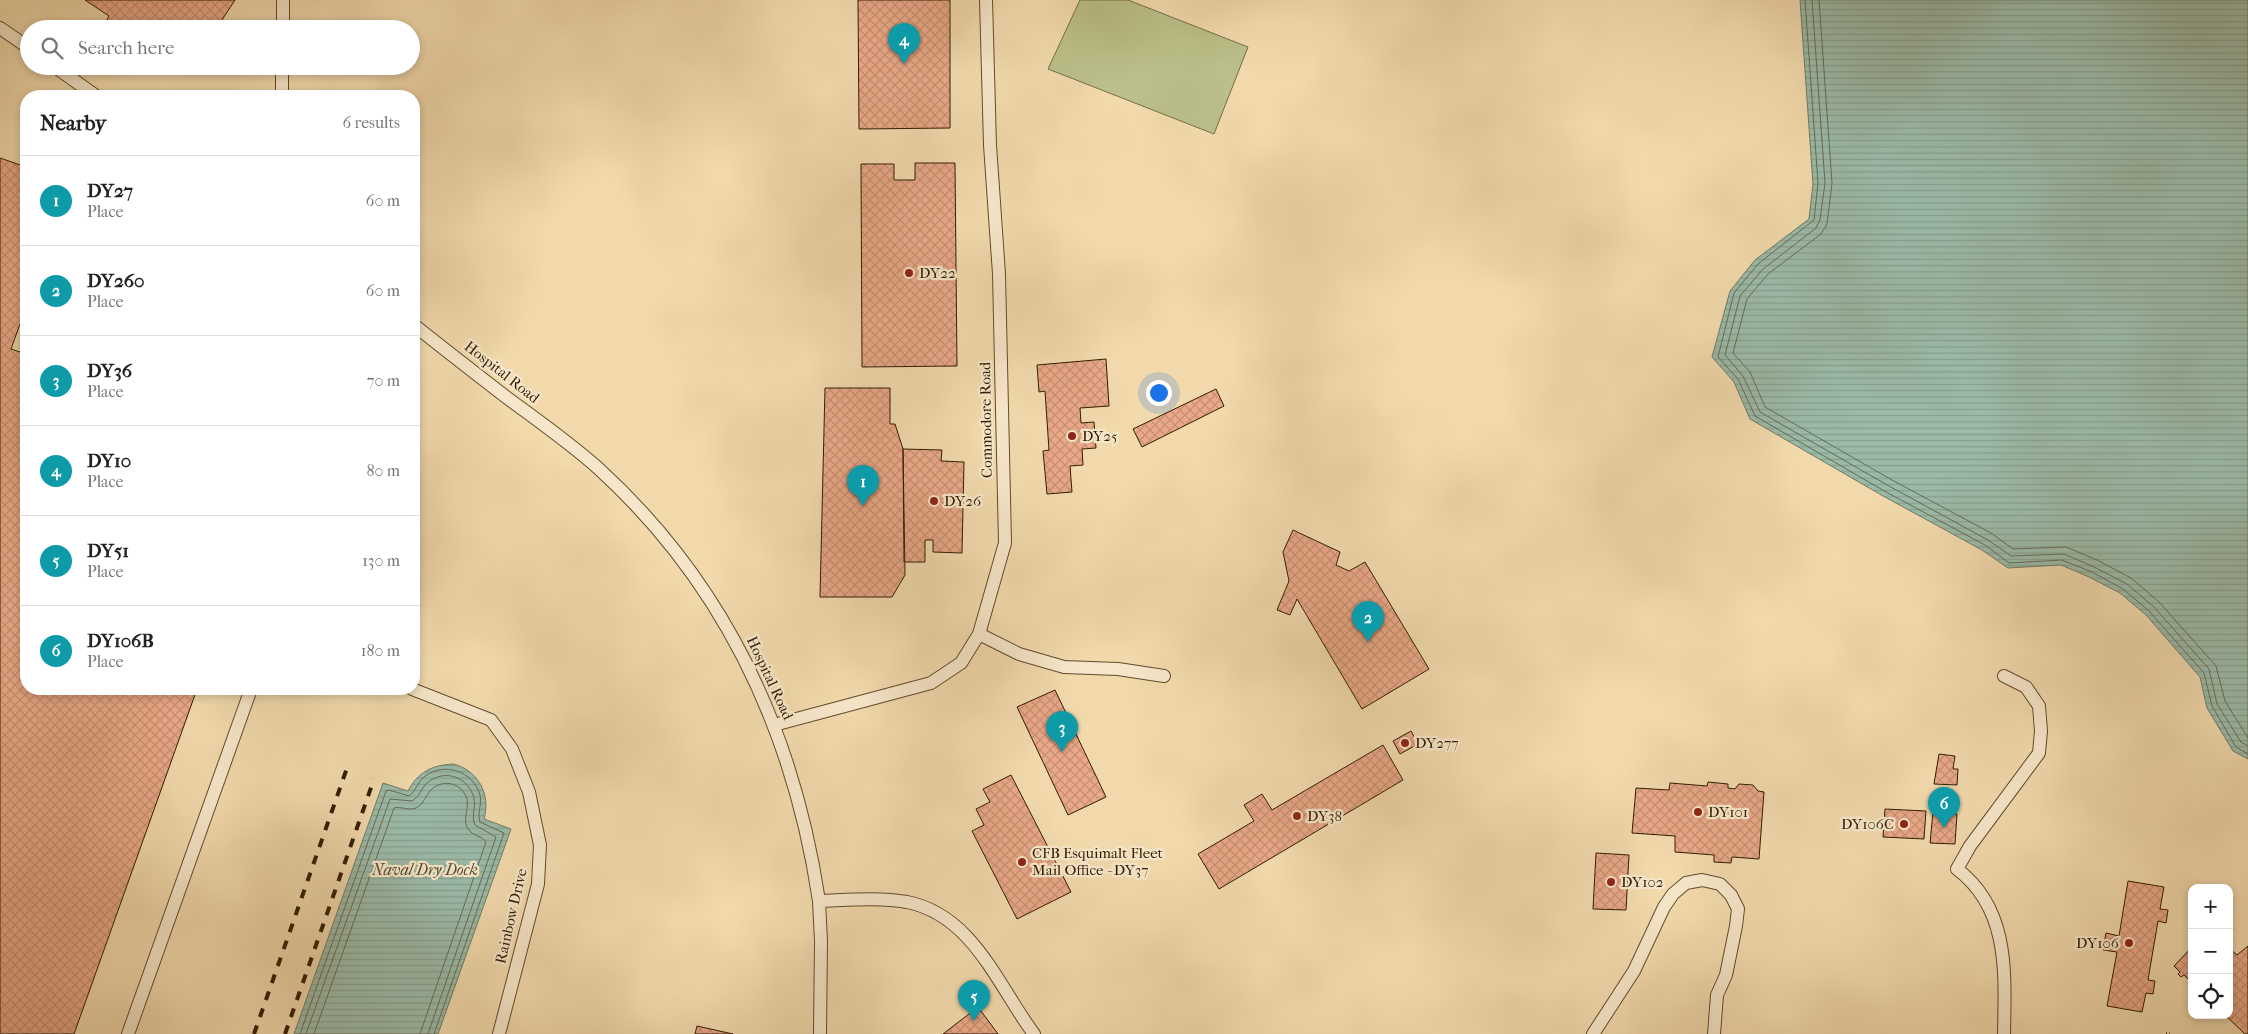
<!DOCTYPE html>
<meta charset="utf-8">
<style>
:root{--surface:#fff;--page:#f6f6f6;--text:#222;--muted:#767676;--line:#e0e0e0;--accent:#b45309}
body{margin:0;font-family:"IM FELL French Canon",serif;background:var(--page);color:var(--text)}
.controls{position:absolute;right:15px;bottom:15px;display:grid;overflow:hidden;border-radius:10px;box-shadow:0 2px 8px #0003}
.controls button{width:45px;height:45px;display:grid;place-items:center;padding:0;border:0;border-bottom:1px solid var(--line);background:var(--surface);color:var(--text);font:25px sans-serif}
.you{position:absolute;left:1158px;top:392px;width:18px;height:18px;margin:-12px;border:4px solid #fff;border-radius:50%;background:#1a73e8;box-shadow:0 0 0 8px #1a73e833}
.badge{display:grid;place-items:center;width:32px;height:32px;border-radius:50%;background:var(--accent);color:#fff;font-size:16px;font-weight:700}
.pin{position:absolute;translate:-50% -41px;filter:drop-shadow(0 1px 2px #0008)}
.pin::after{content:'';position:absolute;top:26px;width:18px;height:15px;background:inherit;clip-path:polygon(0 0,100% 0,50% 100%)}
.list{margin:0;padding:0;list-style:none}
h2{display:flex;justify-content:space-between;align-items:center;height:65px;margin:0;padding:0 20px;font-size:21px}
h2 small{font-size:16px;font-weight:400;color:var(--muted)}
.list li{display:grid;grid-template-columns:32px 1fr auto;gap:15px;align-items:center;box-sizing:border-box;height:90px;padding:0 20px;border-top:1px solid var(--line)}
.list b{display:block;font-size:19px;white-space:nowrap}
.list p{margin:0;font-size:16px;white-space:nowrap;color:var(--muted)}
.list em{font-size:16px;font-style:normal;color:var(--muted)}
.icon{flex:none;width:28px;height:28px;fill:none;stroke:currentColor;stroke-width:2;stroke-linecap:round;stroke-linejoin:round}
.map{position:relative;flex:none;width:2248px;height:1034px;overflow:hidden}
.search{position:absolute;background:var(--surface);box-shadow:0 2px 8px #0003;left:20px;top:20px;width:400px;height:55px;display:flex;align-items:center;gap:12px;box-sizing:border-box;padding:0 18px;border-radius:28px;color:var(--muted);font-size:19px}
.panel{position:absolute;background:var(--surface);box-shadow:0 2px 8px #0003;left:20px;top:90px;width:400px;height:605px;border-radius:20px}
.map>svg:first-child{display:block}
</style>
<div class="map">
<svg width="2248" height="1034" viewBox="0 0 2248 1034">
<defs>
<pattern id="water-rules" width="6" height="5" patternUnits="userSpaceOnUse" patternTransform="scale(1.25)"><rect width="6" height="5" fill="#9bbaa8"/><path d="M0 2.5h6" fill="none" stroke="#869f8f"/></pattern>
<pattern id="building-cross-hatch" width="8" height="8" patternUnits="userSpaceOnUse" patternTransform="scale(1.25)"><rect width="8" height="8" fill="#e9a887"/><path d="M0 0l8 8M0 8l8-8" fill="none" stroke="#c89073"/></pattern>
</defs>
<rect width="100%" height="100%" fill="#f1d9ac"/>
<filter id="stains"><feTurbulence type="fractalNoise" baseFrequency=".004" numOctaves="4"/><feColorMatrix values="0 0 0 0 .2 0 0 0 0 .09 0 0 0 0 .02 0 0 0 .5 -.17"/></filter>
<radialGradient id="worn" r=".72"><stop offset=".6" stop-color="#630" stop-opacity="0"/><stop offset="1" stop-color="#630" stop-opacity=".3"/></radialGradient>
<!-- grass -->
<path fill="#bbbf89" stroke="#766e44" d="M 1080,0 L 1128,0 L 1248,47 L 1214,134 L 1048,69 Z"/>
<!-- water -->
<path fill="url(#water-rules)" stroke="#717b65" d="M 1800,0 L 2248,0 L 2248,759 L 2233,751 L 2207,708 L 2200,677 L 2146,615 L 2120,593 L 2089,577 L 2061,565 L 2008,568 L 1982,550 L 1883,496 L 1750,419 L 1734,382 L 1712,357 L 1730,291 L 1755,260 L 1809,219 L 1813,184 Z
M 453,764 C 478,770 491,794 484,819 L 511,829 L 438,1034 L 294,1034 L 383,783 L 408,791 C 418,772 432,765 453,764 Z"/>
<g fill="none" stroke-linecap="round" stroke-linejoin="round">
<!-- shore -->
<path stroke="#666b54" stroke-width="1" d="M 1805,0 L 1818,183 L 1814,220 L 1758,264 L 1734,293 L 1718,357 L 1738,379 L 1755,416 L 1886,492 L 1985,545 L 2009,563 L 2062,560 L 2092,572 L 2123,589 L 2149,611 L 2204,673 L 2212,706 L 2236,747 L 2248,754
M 1812,0 L 1825,183 L 1820,220 L 1816,228 L 1763,269 L 1740,296 L 1725,355 L 1743,376 L 1760,412 L 1889,486 L 1988,540 L 2011,556 L 2064,554 L 2094,567 L 2127,584 L 2154,607 L 2209,669 L 2217,704 L 2241,742 L 2248,746
M 1819,0 L 1832,183 L 1827,224 L 1821,234 L 1768,274 L 1747,299 L 1733,353 L 1750,372 L 1765,407 L 1892,480 L 1991,533 L 2013,549 L 2066,547 L 2097,560 L 2131,578 L 2159,602 L 2216,666 L 2225,701 L 2248,738
M 300,1034 L 386,791 L 389,790 L 409,796 C 416,791 417,783 424,777 C 444,761 473,771 480,795 C 482,805 477,814 480,822 L 504,833 L 434,1034
M 306,1034 L 390,799 L 412,801 C 420,797 421,788 427,783 C 445,768 468,777 474,798 C 476,808 471,816 475,825 L 496,837 L 428,1034
M 314,1034 L 394,808 C 401,806 408,811 416,808 C 424,804 425,796 431,790 C 443,778 462,783 467,799 C 469,810 462,819 468,829 C 473,836 482,836 486,842 L 420,1034"/>
</g>
<!-- building -->
<path fill="url(#building-cross-hatch)" stroke="#321c00" d="M 85,0 L 235,0 L 216,29 L 102,29 L 109,16 Z
M 858,0 L 950,0 L 950,128 L 859,129 Z
M 0,158 L 26,167 L 26,321 L 24,325 L 20,324 L 11,349 L 26,354 L 26,689 L 197,689 L 74,1034 L 0,1034 Z
M 915,163 L 955,163 L 957,366 L 862,367 L 861,164 L 894,164 L 894,180 L 915,180 Z
M 1106,359 L 1109,406 L 1080,408 L 1081,423 L 1094,422 L 1096,448 L 1082,449 L 1083,465 L 1070,466 L 1072,492 L 1047,494 L 1043,451 L 1049,450 L 1045,391 L 1039,392 L 1037,365 Z
M 825,388 L 890,388 L 890,424 L 895,424 L 903,449 L 905,575 L 892,597 L 820,597 Z
M 1216,389 L 1224,406 L 1142,447 L 1133,429 Z
M 903,449 L 942,450 L 941,461 L 964,462 L 962,553 L 933,552 L 933,540 L 925,540 L 925,562 L 904,562 Z
M 1293,530 L 1340,552 L 1336,565 L 1349,571 L 1365,562 L 1429,669 L 1362,709 L 1297,599 L 1290,615 L 1277,610 L 1289,581 L 1283,552 Z
M 1055,690 L 1106,797 L 1068,815 L 1017,707 Z
M 1411,731 L 1418,744 L 1400,754 L 1393,741 Z
M 1383,745 L 1403,780 L 1219,889 L 1198,854 L 1254,821 L 1244,805 L 1262,794 L 1272,810 Z
M 1939,754 L 1955,756 L 1953,769 L 1958,769 L 1957,785 L 1934,784 Z
M 1011,775 L 1071,892 L 1017,919 L 972,831 L 984,825 L 976,809 L 990,802 L 983,789 Z
M 1708,782 L 1728,784 L 1728,788 L 1735,789 L 1739,784 L 1753,785 L 1758,791 L 1764,792 L 1759,859 L 1732,857 L 1731,863 L 1714,862 L 1714,855 L 1675,852 L 1675,836 L 1632,833 L 1636,788 L 1669,790 L 1670,783 L 1707,786 Z
M 1885,809 L 1926,811 L 1924,839 L 1883,837 Z
M 1933,812 L 1957,814 L 1955,844 L 1930,843 Z
M 1596,853 L 1629,855 L 1626,910 L 1593,909 Z
M 2128,881 L 2164,887 L 2160,909 L 2168,910 L 2166,923 L 2158,921 L 2148,980 L 2155,981 L 2153,994 L 2146,993 L 2142,1012 L 2107,1006 L 2117,952 L 2103,950 L 2106,933 L 2119,936 Z
M 2248,946 L 2248,1034 L 2245,1034 L 2225,1015 L 2229,1015 L 2229,948 L 2237,955 Z
M 2192,947 L 2192,983 L 2184,975 L 2181,977 L 2178,974 L 2180,972 L 2174,966 Z
M 978,1007 L 998,1034 L 943,1034 Z
M 697,1026 L 733,1034 L 695,1034 Z"/>
<g fill="none" stroke-linecap="round" stroke-linejoin="round">
<defs>
<path id="lane" d="M 0,28 L 29,48
M 283,29 L 283,0
M 54,66 L 96,96
M 282,96 L 282,66
M 414,325 C 444,349 475,373 506,397 C 537,420 570,443 599,469 C 726,585 794,733 819,901 C 848,900 878,897 907,902 C 973,915 998,986 1034,1034
M 979,634 L 1019,654 L 1064,667 L 1118,669 L 1164,676
M 2004,676 L 2026,687 L 2039,706 L 2041,731 L 2039,753 L 1970,846 L 1957,869 C 2010,909 2005,974 2004,1034
M 412,689 L 491,720 L 512,749 L 529,792 L 540,845 L 538,884 L 499,1034
M 774,725 L 931,683 L 961,663 L 979,634 L 1005,543 L 999,274 L 990,145 L 986,0
M 819,901 L 821,941 L 820,1034
M 128,1034 L 251,689
M 1593,1034 L 1634,971 L 1664,907 L 1673,894 L 1686,883 L 1702,880 L 1720,884 L 1731,895 L 1738,909 L 1736,926 L 1726,975 L 1717,995 L 1714,1034"/>
</defs>
<!-- lane casing -->
<use href="#lane" stroke="#624b2b" stroke-width="14"/>
<!-- path -->
<path stroke="#321c00" stroke-width="3" stroke-dasharray="1 2.5" stroke-linecap="butt" d="M 2166,1034 L 2170,1034"/>
<!-- lane -->
<use href="#lane" stroke="#f6e6c9" stroke-width="12"/>
<!-- rail -->
<path stroke="#321c00" stroke-width="4" stroke-dasharray="9 9" stroke-linecap="butt" d="M 254,1034 L 347,768
M 285,1034 L 374,779"/>
</g>
<!-- markers -->
<g fill="#8f2418" stroke="#f6e6c9" stroke-width="2">
<circle cx="909" cy="273" r="5"/>
<circle cx="1072" cy="436" r="5"/>
<circle cx="934" cy="501" r="5"/>
<circle cx="1405" cy="743" r="5"/>
<circle cx="1698" cy="812" r="5"/>
<circle cx="1297" cy="816" r="5"/>
<circle cx="1904" cy="824" r="5"/>
<circle cx="1022" cy="862" r="5"/>
<circle cx="1611" cy="882" r="5"/>
<circle cx="2129" cy="943" r="5"/>
</g>
<g text-anchor="middle" dominant-baseline="central" stroke-width="4.5" stroke-linejoin="round" paint-order="stroke">
<!-- poi labels -->
<g font-size="15" fill="#321c00" stroke="#f6e6c9" text-anchor="start">
<text x="919" y="273">DY22</text>
<text x="1082" y="436">DY25</text>
<text x="944" y="501">DY26</text>
<text x="1415" y="743">DY277</text>
<text x="1708" y="812">DY101</text>
<text x="1307" y="816">DY38</text>
<text x="1894" y="824" text-anchor="end">DY106C</text>
<text x="1032" y="853">CFB Esquimalt Fleet<tspan x="1032" dy="17">Mail Office - DY37</tspan></text>
<text x="1621" y="882">DY102</text>
<text x="2119" y="943" text-anchor="end">DY106</text>
</g>
<!-- street labels -->
<g font-size="15" fill="#321c00" stroke="#f6e6c9">
<text transform="translate(502 372) rotate(38)">Hospital Road</text>
<text transform="translate(986 420) rotate(-91)">Commodore Road</text>
<text transform="translate(770 678) rotate(65)">Hospital Road</text>
<text transform="translate(511 916) rotate(-77)">Rainbow Drive</text>
</g>
<!-- water labels -->
<g font-size="16" font-style="italic" fill="#524b32" stroke="#f6e6c9">
<text x="425" y="869">Naval Dry Dock</text>
</g>
</g>
<rect width="100%" height="100%" filter="url(#stains)"/>
<rect width="100%" height="100%" fill="url(#worn)"/>
</svg>
<div class="controls">
<button>+</button>
<button>−</button>
<button><svg class="icon" aria-label="locate" viewBox="0 0 24 24"><circle cx="12" cy="12" r="6"/><path d="M12 2v4M12 18v4M2 12h4M18 12h4"/></svg></button>
</div>
<div class="you"></div>
<div class="pin badge" style="left:863px;top:506px;background:#0f9aa8">1</div>
<div class="pin badge" style="left:1368px;top:642px;background:#0f9aa8">2</div>
<div class="pin badge" style="left:1062px;top:752px;background:#0f9aa8">3</div>
<div class="pin badge" style="left:904px;top:64px;background:#0f9aa8">4</div>
<div class="pin badge" style="left:974px;top:1021px;background:#0f9aa8">5</div>
<div class="pin badge" style="left:1944px;top:828px;background:#0f9aa8">6</div>
<div class="search"><svg class="icon" aria-label="search" viewBox="0 0 24 24"><circle cx="10" cy="10" r="6"/><path d="M15 15l6 6"/></svg>Search here</div>
<section class="panel">
<h2>Nearby<small>6 results</small></h2>
<ul class="list">
<li><span class="badge" style="background:#0f9aa8">1</span><div><b>DY27</b><p>Place</p></div><em>60 m</em></li>
<li><span class="badge" style="background:#0f9aa8">2</span><div><b>DY260</b><p>Place</p></div><em>60 m</em></li>
<li><span class="badge" style="background:#0f9aa8">3</span><div><b>DY36</b><p>Place</p></div><em>70 m</em></li>
<li><span class="badge" style="background:#0f9aa8">4</span><div><b>DY10</b><p>Place</p></div><em>80 m</em></li>
<li><span class="badge" style="background:#0f9aa8">5</span><div><b>DY51</b><p>Place</p></div><em>130 m</em></li>
<li><span class="badge" style="background:#0f9aa8">6</span><div><b>DY106B</b><p>Place</p></div><em>180 m</em></li>
</ul>
</section>
</div>
